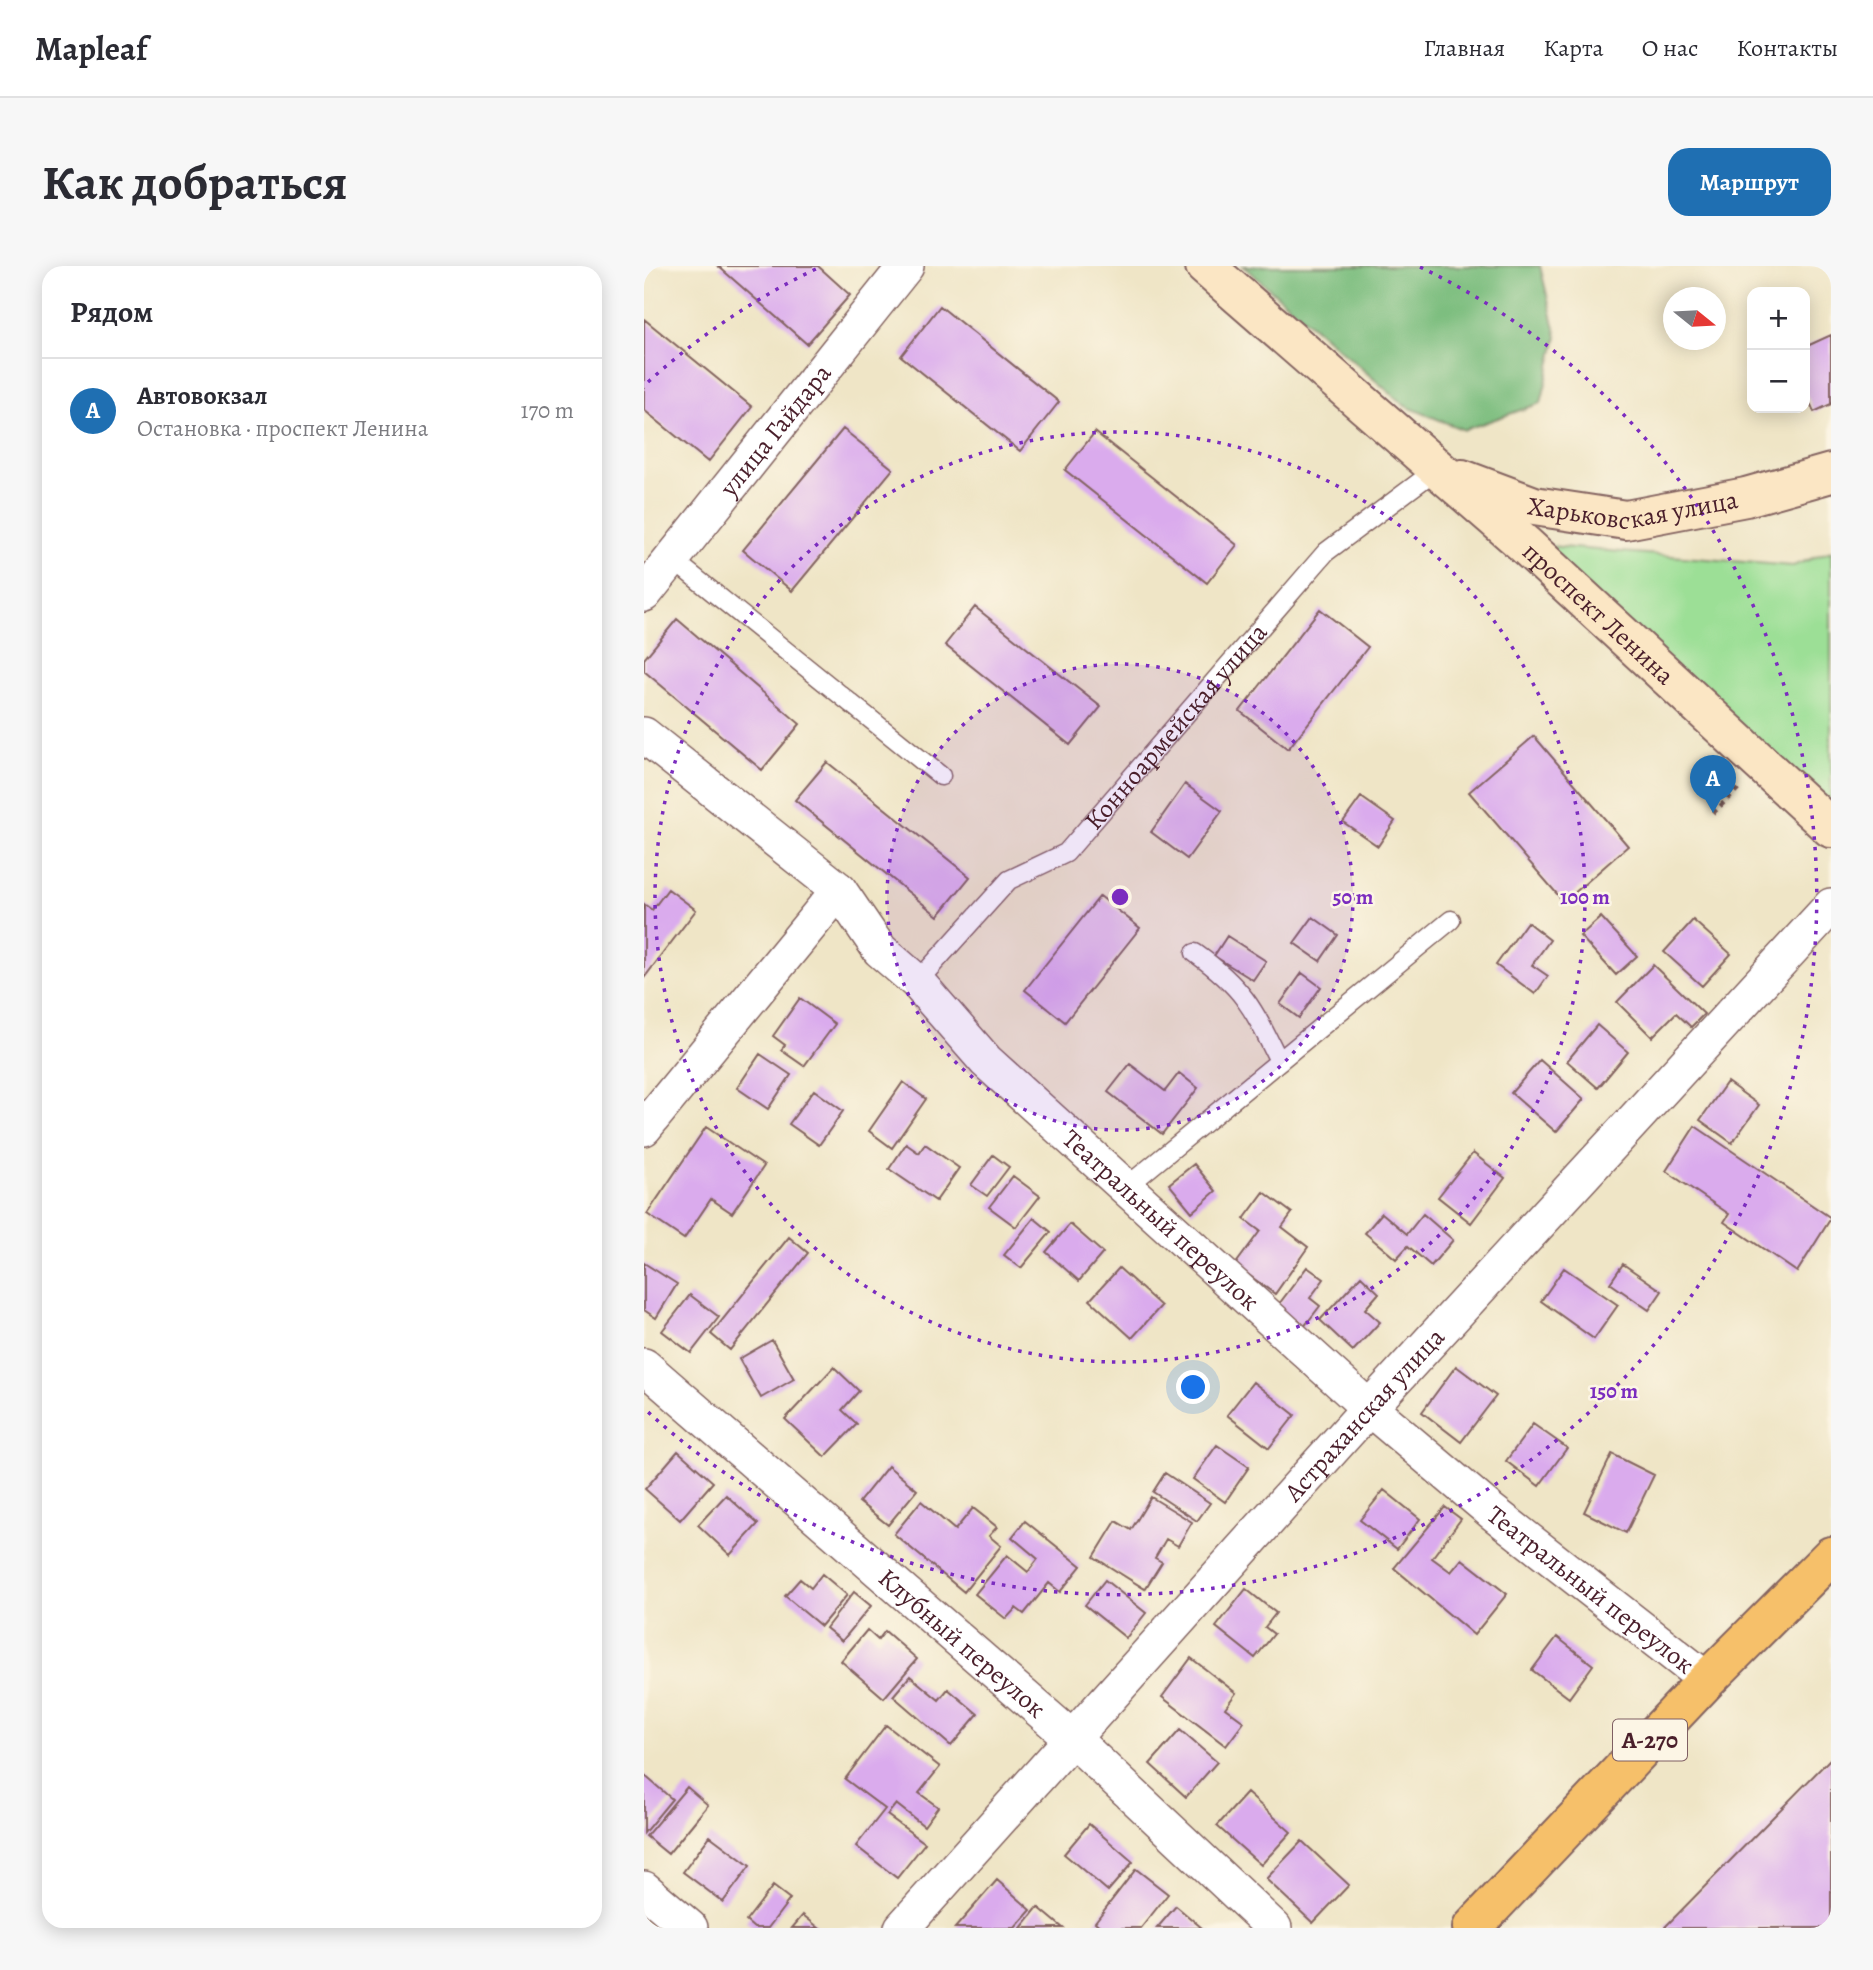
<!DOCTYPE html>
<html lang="ru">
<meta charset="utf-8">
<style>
:root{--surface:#fff;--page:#f7f7f7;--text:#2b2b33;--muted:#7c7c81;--line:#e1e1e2;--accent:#1f6fb2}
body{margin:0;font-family:Alegreya,serif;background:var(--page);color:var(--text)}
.controls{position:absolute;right:21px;top:21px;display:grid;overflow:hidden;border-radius:14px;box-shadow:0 4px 18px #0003}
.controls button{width:63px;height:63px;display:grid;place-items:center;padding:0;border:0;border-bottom:2px solid var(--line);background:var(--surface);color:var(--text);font:35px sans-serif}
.compass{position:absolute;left:1019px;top:21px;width:63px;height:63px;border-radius:50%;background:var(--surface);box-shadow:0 4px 18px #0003;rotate:108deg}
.you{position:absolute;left:550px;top:1122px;width:24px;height:24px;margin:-18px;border:5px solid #fff;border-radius:50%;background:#1a73e8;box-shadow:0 0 0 10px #1a73e833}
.badge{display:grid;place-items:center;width:46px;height:46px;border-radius:50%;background:var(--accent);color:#fff;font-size:23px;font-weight:700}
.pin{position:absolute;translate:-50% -58px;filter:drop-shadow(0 2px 4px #0008)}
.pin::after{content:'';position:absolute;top:37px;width:24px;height:21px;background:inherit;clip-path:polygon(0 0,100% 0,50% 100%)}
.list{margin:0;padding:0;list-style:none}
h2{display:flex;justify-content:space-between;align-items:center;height:91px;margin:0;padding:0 28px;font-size:30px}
h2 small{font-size:23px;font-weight:400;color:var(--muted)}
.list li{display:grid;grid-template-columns:46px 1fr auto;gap:21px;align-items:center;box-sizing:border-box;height:105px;padding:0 28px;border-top:2px solid var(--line)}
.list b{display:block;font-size:26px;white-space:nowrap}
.list p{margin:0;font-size:23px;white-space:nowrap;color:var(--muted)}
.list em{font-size:23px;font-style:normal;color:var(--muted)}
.map{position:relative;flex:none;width:1187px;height:1662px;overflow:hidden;border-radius:21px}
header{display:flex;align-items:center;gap:42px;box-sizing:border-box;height:98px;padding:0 35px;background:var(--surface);border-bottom:2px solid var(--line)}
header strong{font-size:33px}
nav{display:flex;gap:38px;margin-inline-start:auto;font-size:24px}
.intro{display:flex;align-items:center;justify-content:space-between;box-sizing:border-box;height:168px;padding:0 42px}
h1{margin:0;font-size:49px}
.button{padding:18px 32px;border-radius:21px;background:var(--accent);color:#fff;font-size:24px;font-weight:700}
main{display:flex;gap:42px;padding:0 42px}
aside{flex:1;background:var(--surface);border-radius:21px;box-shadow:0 4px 18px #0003}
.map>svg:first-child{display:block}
</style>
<header>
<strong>Mapleaf</strong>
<nav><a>Главная</a><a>Карта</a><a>О нас</a><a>Контакты</a></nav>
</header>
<div class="intro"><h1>Как добраться</h1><a class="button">Маршрут</a></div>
<main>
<aside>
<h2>Рядом<small></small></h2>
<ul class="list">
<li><span class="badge">A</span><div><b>Автовокзал</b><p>Остановка · проспект Ленина</p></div><em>170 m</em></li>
</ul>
</aside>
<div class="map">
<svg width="1187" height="1662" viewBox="0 0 1187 1662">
<rect width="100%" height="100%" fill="#fcf5e5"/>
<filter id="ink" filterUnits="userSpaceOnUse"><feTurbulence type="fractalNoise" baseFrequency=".0143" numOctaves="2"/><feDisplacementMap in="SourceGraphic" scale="14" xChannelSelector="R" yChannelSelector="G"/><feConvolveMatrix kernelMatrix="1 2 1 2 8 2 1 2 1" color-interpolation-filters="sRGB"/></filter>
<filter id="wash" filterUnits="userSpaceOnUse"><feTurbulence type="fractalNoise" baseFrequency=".00686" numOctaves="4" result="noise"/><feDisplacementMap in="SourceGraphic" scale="28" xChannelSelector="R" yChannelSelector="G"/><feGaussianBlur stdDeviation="1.57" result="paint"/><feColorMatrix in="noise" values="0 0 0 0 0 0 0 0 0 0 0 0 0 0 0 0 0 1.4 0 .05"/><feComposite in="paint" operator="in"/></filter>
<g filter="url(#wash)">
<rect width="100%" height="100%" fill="#efe5c6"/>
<!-- green -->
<path fill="#9cdf96" stroke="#737f60" stroke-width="2" d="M 880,278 L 1149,300 L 1187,285 L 1187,562 Z"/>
<!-- forest -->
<path fill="#7dbe7f" stroke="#646e55" stroke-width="2" d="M 599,0 L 896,0 L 913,71 L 897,137 L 820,164 L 761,140 Z"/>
<g id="blocks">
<!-- building -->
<path fill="#daabed" d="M 74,0 L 174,0 L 206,29 L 163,78 Z
M 296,40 L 415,136 L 376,185 L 257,90 Z
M 0,53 L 108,141 L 64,196 L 0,144 Z
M 1187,69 L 1187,138 L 1170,146 L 1161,125 L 1161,81 Z
M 199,163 L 249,203 L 148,325 L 99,284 Z
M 451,166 L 593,279 L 563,317 L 421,204 Z
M 331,341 L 457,441 L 426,479 L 301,379 Z
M 676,343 L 724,381 L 644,483 L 596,445 Z
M 33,353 L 156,458 L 118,504 L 0,405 L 0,393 Z
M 890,470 L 984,580 L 920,636 L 825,526 Z
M 183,496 L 326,611 L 294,650 L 151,534 Z
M 541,518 L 578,545 L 543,593 L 507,566 Z
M 717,531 L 751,555 L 734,580 L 699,556 Z
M 24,623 L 52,644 L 0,712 L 0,638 L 8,644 Z
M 456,630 L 496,662 L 421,756 L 381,724 Z
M 669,651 L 694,669 L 676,695 L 650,677 Z
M 957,651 L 993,690 L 972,709 L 936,670 Z
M 1049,654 L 1087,688 L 1058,720 L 1020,686 Z
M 883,656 L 906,674 L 888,699 L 904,710 L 891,728 L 852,699 Z
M 583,670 L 622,695 L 609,714 L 570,690 Z
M 1009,699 L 1060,748 L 1047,761 L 1032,747 L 1008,771 L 973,736 Z
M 658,707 L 677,721 L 655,752 L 636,738 Z
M 156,732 L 191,758 L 160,800 L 137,784 L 141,779 L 129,770 Z
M 953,759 L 984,786 L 954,822 L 923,795 Z
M 116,788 L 147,809 L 124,843 L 93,822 Z
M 896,794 L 940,833 L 912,866 L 867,827 Z
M 486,798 L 521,825 L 535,807 L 554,822 L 518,868 L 464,826 Z
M 259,816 L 282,833 L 248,882 L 225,865 Z
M 1083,816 L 1115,839 L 1088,877 L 1056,854 Z
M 170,824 L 199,845 L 175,879 L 145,858 Z
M 1051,860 L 1187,952 L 1153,1006 L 1080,956 L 1085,948 L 1022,905 Z
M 62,861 L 120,900 L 88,947 L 67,933 L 40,973 L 3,948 Z
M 262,878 L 275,887 L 281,878 L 315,902 L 292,935 L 245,903 Z
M 829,887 L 861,912 L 827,957 L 794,931 Z
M 349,889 L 365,901 L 343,930 L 327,919 Z
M 550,898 L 572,925 L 548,946 L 525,918 Z
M 369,910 L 396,930 L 372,961 L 345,941 Z
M 620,926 L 648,947 L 638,961 L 664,981 L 631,1028 L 591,999 L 616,965 L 600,953 Z
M 738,947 L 763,968 L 779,948 L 809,974 L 787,1000 L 764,980 L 752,993 L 721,967 Z
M 390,952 L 407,966 L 377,1002 L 360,989 Z
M 426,958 L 459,987 L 435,1015 L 402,986 Z
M 145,971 L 164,987 L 86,1084 L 67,1068 Z
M 0,997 L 33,1018 L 12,1052 L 0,1044 Z
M 979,998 L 1018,1025 L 1005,1044 L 966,1017 Z
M 663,1001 L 680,1013 L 666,1032 L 676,1040 L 659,1062 L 632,1042 Z
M 475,1002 L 517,1040 L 488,1072 L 446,1034 Z
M 920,1002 L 974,1039 L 950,1073 L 897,1035 Z
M 717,1010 L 735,1027 L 721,1043 L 736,1056 L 709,1085 L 676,1054 Z
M 46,1029 L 75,1051 L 47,1087 L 18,1065 Z
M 128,1074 L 150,1113 L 117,1132 L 95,1093 Z
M 812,1100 L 852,1130 L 817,1176 L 778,1146 Z
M 190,1101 L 215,1125 L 198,1144 L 213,1158 L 181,1191 L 141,1153 Z
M 609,1116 L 651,1149 L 625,1182 L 583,1149 Z
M 889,1158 L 923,1182 L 895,1220 L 862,1195 Z
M 573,1179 L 605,1201 L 581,1236 L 549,1213 Z
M 34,1185 L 69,1216 L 36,1254 L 1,1223 Z
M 968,1188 L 1010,1209 L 982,1267 L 940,1246 Z
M 244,1200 L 273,1224 L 244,1259 L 215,1236 Z
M 521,1207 L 566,1237 L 553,1255 L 509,1226 Z
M 740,1224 L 776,1253 L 753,1283 L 716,1254 Z
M 82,1229 L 114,1258 L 86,1289 L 54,1259 Z
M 507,1231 L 548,1256 L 534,1280 L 522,1273 L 511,1292 L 518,1296 L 501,1323 L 450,1291 L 472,1255 L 487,1264 Z
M 277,1235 L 311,1264 L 329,1242 L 353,1261 L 345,1270 L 357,1280 L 320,1326 L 250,1268 Z
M 801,1241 L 817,1253 L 788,1292 L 807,1306 L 818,1293 L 863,1328 L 830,1369 L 750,1302 Z
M 381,1255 L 437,1300 L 416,1326 L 405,1317 L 380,1348 L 372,1342 L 362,1353 L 331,1328 L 363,1289 L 384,1306 L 394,1293 L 368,1271 Z
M 178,1308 L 203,1329 L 177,1360 L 141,1330 L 156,1313 L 167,1322 Z
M 461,1314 L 502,1347 L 482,1372 L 441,1339 Z
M 602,1323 L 632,1347 L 621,1361 L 630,1368 L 611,1392 L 572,1361 Z
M 210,1326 L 227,1340 L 198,1375 L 182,1362 Z
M 223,1364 L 234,1374 L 241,1365 L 273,1393 L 240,1432 L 197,1395 Z
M 913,1371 L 949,1399 L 925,1432 L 888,1404 Z
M 547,1392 L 592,1427 L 581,1442 L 600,1456 L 582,1480 L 518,1431 Z
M 266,1410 L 295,1434 L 304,1423 L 334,1448 L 307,1480 L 249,1430 Z
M 242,1459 L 296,1501 L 275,1527 L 294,1541 L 280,1560 L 252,1538 L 243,1549 L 281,1577 L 253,1612 L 212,1580 L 241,1543 L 201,1513 Z
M 536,1464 L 573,1496 L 542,1531 L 506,1498 Z
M 1187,1492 L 1187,1662 L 1020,1662 Z
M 0,1509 L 28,1533 L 0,1567 Z
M 43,1521 L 64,1539 L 24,1588 L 2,1570 Z
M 603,1527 L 647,1566 L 617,1599 L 573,1560 Z
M 445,1558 L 489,1596 L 464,1625 L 420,1588 Z
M 66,1570 L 106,1600 L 79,1636 L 39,1606 Z
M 658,1575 L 705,1619 L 669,1657 L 622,1613 Z
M 492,1603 L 524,1628 L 497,1662 L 458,1662 L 451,1656 Z
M 353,1614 L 387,1644 L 371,1662 L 311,1662 Z
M 129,1620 L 146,1633 L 124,1662 L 110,1662 L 102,1655 Z
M 532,1640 L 558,1662 L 513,1662 Z
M 394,1641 L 419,1662 L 377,1662 Z
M 159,1649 L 175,1662 L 148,1662 Z"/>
</g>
</g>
<g filter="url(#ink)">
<use href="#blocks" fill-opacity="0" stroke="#846461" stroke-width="2"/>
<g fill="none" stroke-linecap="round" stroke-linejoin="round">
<defs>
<g id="service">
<path d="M 28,293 L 297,510"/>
<path d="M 551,687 C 600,722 609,742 635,795"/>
<path id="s1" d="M 273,716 L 365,614 L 422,587 L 682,286 L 793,203"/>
<path d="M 481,922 L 807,654"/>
</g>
<g id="minor">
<path id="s2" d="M 0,328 L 262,0"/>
<path id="s3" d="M 0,469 L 195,624 L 236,684 L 273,716 L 342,795 L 725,1142 L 847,1245 L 1063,1414"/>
<path d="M 0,862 L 195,624"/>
<path id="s4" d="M 0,1100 L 430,1474 L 630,1662"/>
<path d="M 0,1623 L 46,1662"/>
<path id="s5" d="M 258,1662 L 725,1142 L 1187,640"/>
</g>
<g id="secondary">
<path id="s6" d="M 561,0 L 880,278 L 1187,562"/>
<path id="s7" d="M 818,213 L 890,240 L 982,254 L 1102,231 L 1187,207"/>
</g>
<path id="trunk" d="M 828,1662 L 1063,1414 L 1187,1290"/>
</defs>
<!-- service casing -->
<use href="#service" stroke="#846461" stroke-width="21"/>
<!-- minor casing -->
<use href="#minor" stroke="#846461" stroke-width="38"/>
<!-- secondary casing -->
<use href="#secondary" stroke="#846461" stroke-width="42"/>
<!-- trunk casing -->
<use href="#trunk" stroke="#846461" stroke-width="42"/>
<!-- path -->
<path stroke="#846461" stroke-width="4.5" stroke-dasharray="5 5" stroke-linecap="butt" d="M 1069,547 L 1096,521"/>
<!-- service -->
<use href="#service" stroke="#fff" stroke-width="18"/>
<!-- minor -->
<use href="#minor" stroke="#fff" stroke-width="35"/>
<!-- secondary -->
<use href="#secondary" stroke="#fbe6c4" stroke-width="38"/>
<!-- trunk -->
<use href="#trunk" stroke="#f6c06b" stroke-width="38"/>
</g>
</g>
<!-- distance rings -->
<circle cx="476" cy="631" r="233" fill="#7b2cbf" fill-opacity=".12"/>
<g fill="none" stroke="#7b2cbf" stroke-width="3.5" stroke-dasharray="3.5 7">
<circle cx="476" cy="631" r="233"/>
<circle cx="476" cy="631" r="465"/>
<path d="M4 116A698 698 0 0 1 176 1M776 1A698 698 0 1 1 4 1146"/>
</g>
<g text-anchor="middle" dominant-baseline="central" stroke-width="5" stroke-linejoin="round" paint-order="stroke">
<!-- shield labels -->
<rect fill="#fcf5e5" stroke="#7f5f63" stroke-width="2" x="969" y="1453.5" width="74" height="41" rx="5"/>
<g font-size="24" font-weight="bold" fill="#4a1f2b">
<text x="1006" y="1474">А-270</text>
</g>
<!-- street labels -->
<g font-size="26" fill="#4a1f2b" stroke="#fcf5e5">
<text stroke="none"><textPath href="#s2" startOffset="210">улица Гайдара</textPath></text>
<text stroke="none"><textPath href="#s7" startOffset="177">Харьковская улица</textPath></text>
<text stroke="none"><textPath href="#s6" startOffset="525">проспект Ленина</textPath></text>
<text stroke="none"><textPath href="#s1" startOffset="368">Конноармейская улица</textPath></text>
<text stroke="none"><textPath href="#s3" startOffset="712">Театральный переулок</textPath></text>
<text stroke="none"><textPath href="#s5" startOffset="691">Астраханская улица</textPath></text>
<text stroke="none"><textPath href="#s3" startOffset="1279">Театральный переулок</textPath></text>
<text stroke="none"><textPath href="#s4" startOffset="422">Клубный переулок</textPath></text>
</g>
</g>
<circle cx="476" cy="631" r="10" fill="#7b2cbf" stroke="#fcf5e5" stroke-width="3.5"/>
<g font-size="21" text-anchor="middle" font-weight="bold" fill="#7b2cbf" stroke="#fcf5e5" stroke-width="5" stroke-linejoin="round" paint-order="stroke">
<text x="709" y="638">50 m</text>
<text x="941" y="638">100 m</text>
<text x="970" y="1132">150 m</text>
</g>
</svg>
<div class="controls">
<button>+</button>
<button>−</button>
</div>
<svg class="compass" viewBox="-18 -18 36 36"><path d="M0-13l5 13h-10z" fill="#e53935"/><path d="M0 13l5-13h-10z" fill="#7c7c81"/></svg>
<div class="you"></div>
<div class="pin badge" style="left:1069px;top:547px">A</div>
</div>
</main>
